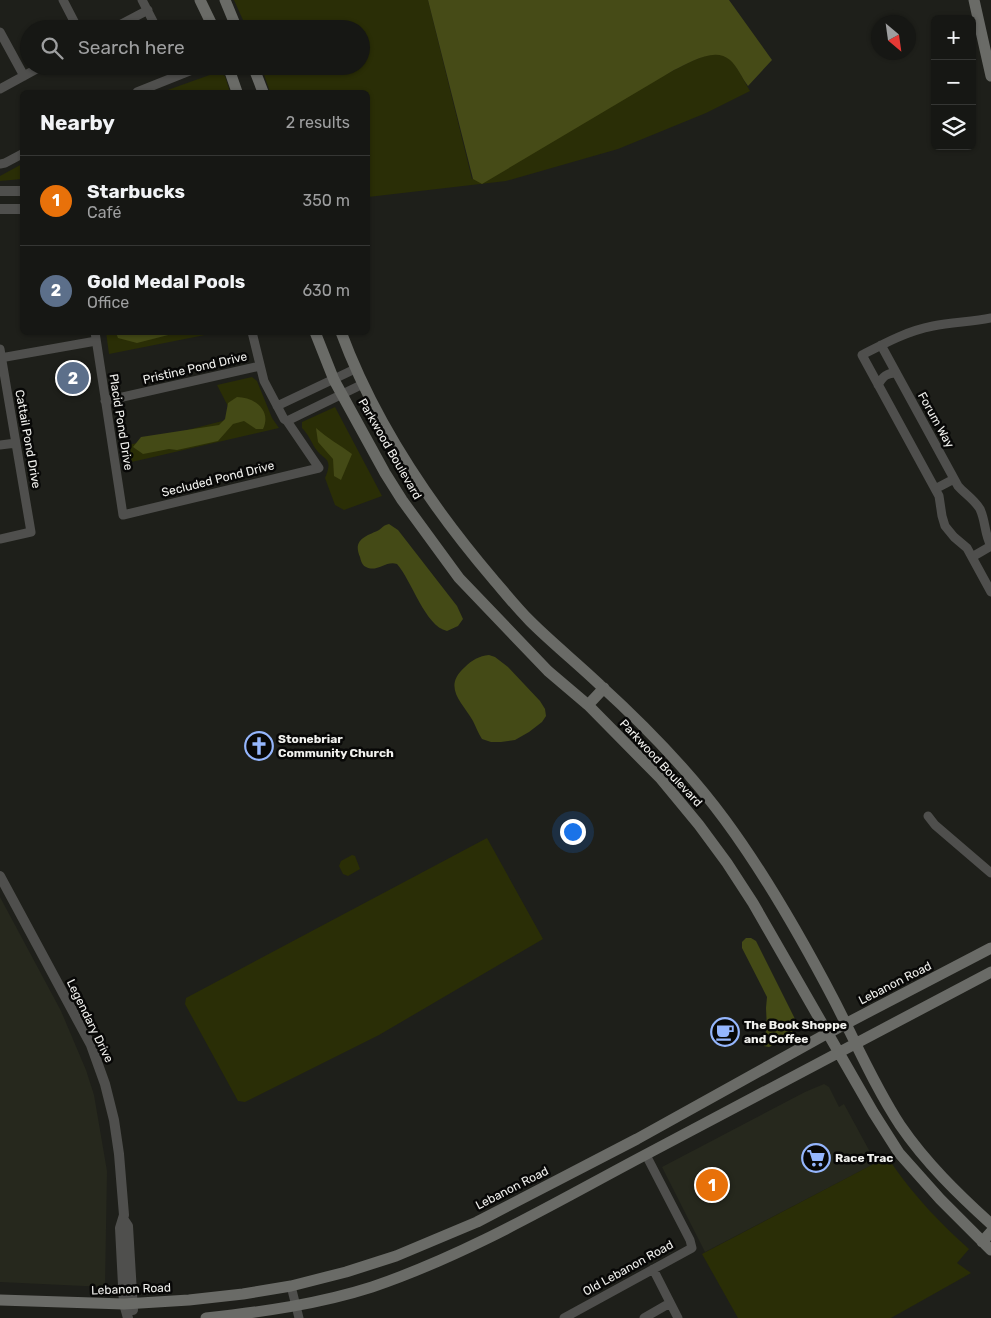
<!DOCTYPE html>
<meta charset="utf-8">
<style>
:root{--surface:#161714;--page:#232422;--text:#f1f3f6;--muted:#9e9fa0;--line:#353634;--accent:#95b6fd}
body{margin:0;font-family:Rubik,sans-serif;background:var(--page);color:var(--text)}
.controls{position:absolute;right:15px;top:15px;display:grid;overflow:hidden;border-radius:8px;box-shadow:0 1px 4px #0004}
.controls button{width:45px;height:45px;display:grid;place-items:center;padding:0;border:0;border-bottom:1px solid var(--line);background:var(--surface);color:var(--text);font:25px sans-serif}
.compass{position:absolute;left:871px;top:15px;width:45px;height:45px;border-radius:50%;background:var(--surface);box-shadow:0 1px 4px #0004;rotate:151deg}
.you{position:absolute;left:572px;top:831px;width:18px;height:18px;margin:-12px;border:4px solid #fff;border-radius:50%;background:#1a73e8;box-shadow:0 0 0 8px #1a73e833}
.badge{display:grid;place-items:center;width:32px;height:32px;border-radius:50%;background:var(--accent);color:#fff;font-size:16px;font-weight:700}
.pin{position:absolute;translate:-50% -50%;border:2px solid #fff;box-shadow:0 1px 5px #0006}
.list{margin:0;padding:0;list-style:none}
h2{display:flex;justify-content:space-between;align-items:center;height:65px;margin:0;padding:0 20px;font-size:21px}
h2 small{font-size:16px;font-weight:400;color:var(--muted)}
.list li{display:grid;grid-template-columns:32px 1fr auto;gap:15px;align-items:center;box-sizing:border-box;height:90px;padding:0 20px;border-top:1px solid var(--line)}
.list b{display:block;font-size:19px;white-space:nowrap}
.list p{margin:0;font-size:16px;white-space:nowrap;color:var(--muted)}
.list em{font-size:16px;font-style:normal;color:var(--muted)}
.icon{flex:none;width:28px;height:28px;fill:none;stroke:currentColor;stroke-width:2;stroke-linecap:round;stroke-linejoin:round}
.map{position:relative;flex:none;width:991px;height:1318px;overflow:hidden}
.search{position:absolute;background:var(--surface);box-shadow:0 1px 4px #0004;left:20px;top:20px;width:350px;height:55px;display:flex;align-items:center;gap:12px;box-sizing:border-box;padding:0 18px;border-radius:28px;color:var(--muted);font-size:19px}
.panel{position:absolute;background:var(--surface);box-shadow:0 1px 4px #0004;left:20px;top:90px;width:350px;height:245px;border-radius:8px}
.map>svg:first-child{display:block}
</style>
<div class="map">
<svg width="991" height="1318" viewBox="0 0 991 1318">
<rect width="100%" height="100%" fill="#1e1f1a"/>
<!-- built -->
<path fill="#26281d" d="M 0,897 L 61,1011 L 86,1070 L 94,1095 L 107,1171 L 105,1287 L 0,1282 Z
M 824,1084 L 829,1087 L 839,1107 L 844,1104 L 876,1163 L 705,1252 L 662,1167 L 805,1092 Z"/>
<!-- green -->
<path fill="#2a2e06" d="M 234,0 L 428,0 L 472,179 L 674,70 C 689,63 716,45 731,60 C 739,69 744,81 750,91 L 706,113 L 618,149 L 506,181 L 368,197 L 368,92 L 270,92 L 261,66 L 361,66 L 361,29 L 247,29 Z
M 218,72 L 225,76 L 230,92 L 162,92 Z
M 22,164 L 22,179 L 0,181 L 0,176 Z
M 106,332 L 215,333 L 109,354 Z
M 252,377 L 257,381 L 272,418 L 279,428 L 123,464 L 120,444 L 133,444 L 234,418 L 217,385 Z
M 335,407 L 382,496 L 344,510 L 335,505 L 325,478 C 334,457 324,461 315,448 C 311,441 308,434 302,428 L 302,422 Z
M 487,838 L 543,939 L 379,1035 L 245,1102 L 238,1101 L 185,1004 L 186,998 Z
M 352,855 L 355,856 L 360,869 L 348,876 L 343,874 L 339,866 L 341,861 Z
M 885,1158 L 889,1163 L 892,1164 C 914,1196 941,1224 969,1249 L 957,1263 L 971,1273 L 891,1318 L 738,1318 L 702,1254 Z"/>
<!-- forest -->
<path fill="#464b17" d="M 428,0 L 729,0 L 772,60 L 748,86 C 742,78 737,66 730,60 C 715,46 689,63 674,70 L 482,184 L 473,179 Z"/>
<!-- water -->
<path fill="#444a16" d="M 116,333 L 116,332 L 176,333 L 137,343 L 118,338 Z
M 237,397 C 254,397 272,410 263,429 L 256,429 L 244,421 L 233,424 L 218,441 L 177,450 L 169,449 L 143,454 L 133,447 L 141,437 L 219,425 L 225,419 L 228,403 Z
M 316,428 C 327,438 340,445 352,454 L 341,480 L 334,476 L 333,459 L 318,442 Z
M 389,524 L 398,530 L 457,606 L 463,619 L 458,626 L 447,631 C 425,626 412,581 397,564 C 386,560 377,573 366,567 C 362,565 361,561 360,557 C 352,539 367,536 379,530 C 383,527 384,525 389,524 Z
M 489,655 L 495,657 L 508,667 L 540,701 L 545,709 L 546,716 L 542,722 L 529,732 L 515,740 L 501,742 L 491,742 L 482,739 C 478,733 476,727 473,721 C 462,702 442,687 465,667 C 472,660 479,656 489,655 Z
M 746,938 L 751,938 L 756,941 L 795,1019 C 798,1038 782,1040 769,1047 L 764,1046 L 762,1041 L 767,1029 L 766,1008 L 767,997 L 742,948 L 742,942 Z"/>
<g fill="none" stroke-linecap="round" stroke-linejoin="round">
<!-- minor -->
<path stroke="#4f4f4d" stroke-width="9" d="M 63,0 L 78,29
M 142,0 L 157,29
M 112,29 L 148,10
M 0,32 L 24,76
M 0,89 L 42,66
M 137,92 L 202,66
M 0,164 L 5,163 L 22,154
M 991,318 C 972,322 952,322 933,326 C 907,331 885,343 862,355 L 939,496 L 942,516 L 945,526 L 954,537 L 967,548 L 991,592
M 95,332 L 123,515 L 319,468 L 287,421 L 284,419 L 264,381 L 252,332
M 881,345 L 958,486 C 965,494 974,499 980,509 C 986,522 984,533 991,546
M 0,349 L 31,532 L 0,539
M 0,358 L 96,341
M 878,385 C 883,376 887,373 896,373
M 105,401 L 260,366
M 277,406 L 355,369
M 287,421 L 363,384
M 0,445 L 16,443
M 935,489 L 954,479
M 972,557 L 991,546
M 928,816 L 935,825 L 991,873
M 653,1269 L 678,1318
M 291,1286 L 299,1318
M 564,1318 L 692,1248 L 690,1240 L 646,1155
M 644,1318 L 670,1303"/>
<!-- tertiary -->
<path stroke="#4f4f4d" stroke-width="10" d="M 0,191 L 22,191
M 0,209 L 22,209
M 0,876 L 91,1045 L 105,1084 L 114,1120 L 119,1154 L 124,1215 L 120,1228 L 124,1304 L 128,1318
M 124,1220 L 128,1226 L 133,1310"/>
<!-- secondary -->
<path stroke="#6a6b67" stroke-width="11" d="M 200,0 L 214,29
M 225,0 L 237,29
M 974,0 L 991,76
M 228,66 L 237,92
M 253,66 L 263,92
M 315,332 L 334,380 L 385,473 L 402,500 L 459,578 L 548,671 L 588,705 L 661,779 L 699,825 L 727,863 L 753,903 L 873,1112 L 899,1153 L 940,1199 L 991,1250
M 341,332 C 375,424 430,505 493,579 C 505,593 517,608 530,621 C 552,643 577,663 600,685 C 645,726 689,771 725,820 C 767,877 802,939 835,1002 C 856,1043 875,1087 900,1125 C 926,1163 958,1194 991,1224
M 588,705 L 604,688
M 982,1242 L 991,1232
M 0,1300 L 124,1304 L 189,1300 L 243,1294 L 291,1286 L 346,1272 L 396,1256 L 477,1222 L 637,1139 L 828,1033 L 991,948
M 206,1318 C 262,1312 319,1304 372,1287 C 469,1254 556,1202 645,1155 C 760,1094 876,1033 991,972"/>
</g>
<!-- icons -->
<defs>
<symbol id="church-ring" viewBox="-11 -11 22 22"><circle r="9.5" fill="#080807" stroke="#95b6fd" stroke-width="1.5"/><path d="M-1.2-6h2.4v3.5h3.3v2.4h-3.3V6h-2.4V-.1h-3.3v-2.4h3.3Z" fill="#95b6fd"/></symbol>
<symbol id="cafe-ring" viewBox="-11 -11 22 22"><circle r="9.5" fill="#080807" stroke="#95b6fd" stroke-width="1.5"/><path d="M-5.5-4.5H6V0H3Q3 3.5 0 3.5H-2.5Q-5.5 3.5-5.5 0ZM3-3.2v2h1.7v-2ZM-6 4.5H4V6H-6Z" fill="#95b6fd"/></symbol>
<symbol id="supermarket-ring" viewBox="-11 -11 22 22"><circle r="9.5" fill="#080807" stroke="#95b6fd" stroke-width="1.5"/><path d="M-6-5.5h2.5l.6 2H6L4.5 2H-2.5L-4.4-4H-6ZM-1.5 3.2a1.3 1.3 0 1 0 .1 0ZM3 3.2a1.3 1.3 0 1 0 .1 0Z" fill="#95b6fd"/></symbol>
</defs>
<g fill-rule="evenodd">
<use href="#church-ring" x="243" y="730" width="32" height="32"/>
<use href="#cafe-ring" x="709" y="1016" width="32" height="32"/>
<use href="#supermarket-ring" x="800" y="1142" width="32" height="32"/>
</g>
<g text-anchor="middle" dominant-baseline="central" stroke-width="5" stroke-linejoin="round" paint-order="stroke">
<!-- street labels -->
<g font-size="12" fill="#f1f1ee" stroke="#080807">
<text transform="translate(195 368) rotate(-13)">Pristine Pond Drive</text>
<text transform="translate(936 420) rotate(61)">Forum Way</text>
<text transform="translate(121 422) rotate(81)">Placid Pond Drive</text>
<text transform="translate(28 439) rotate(80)">Cattail Pond Drive</text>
<text transform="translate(390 449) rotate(60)">Parkwood Boulevard</text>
<text transform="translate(218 479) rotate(-14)">Secluded Pond Drive</text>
<text transform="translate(661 763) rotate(47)">Parkwood Boulevard</text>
<text transform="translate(895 983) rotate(-27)">Lebanon Road</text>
<text transform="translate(90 1021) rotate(64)">Legendary Drive</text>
<text transform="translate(512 1188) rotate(-27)">Lebanon Road</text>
<text transform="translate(628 1268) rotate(-29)">Old Lebanon Road</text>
<text transform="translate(131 1289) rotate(-2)">Lebanon Road</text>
</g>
<!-- poi labels -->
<g font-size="12" font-weight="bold" fill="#f1f1ee" stroke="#080807" text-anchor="start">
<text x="278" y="739">Stonebriar<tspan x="278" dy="14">Community Church</tspan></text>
<text x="744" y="1025">The Book Shoppe<tspan x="744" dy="14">and Coffee</tspan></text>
<text x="835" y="1158">Race Trac</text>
</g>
</g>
</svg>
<div class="controls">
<button>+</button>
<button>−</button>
<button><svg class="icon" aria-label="layers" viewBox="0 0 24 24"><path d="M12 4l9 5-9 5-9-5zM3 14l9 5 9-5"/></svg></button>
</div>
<svg class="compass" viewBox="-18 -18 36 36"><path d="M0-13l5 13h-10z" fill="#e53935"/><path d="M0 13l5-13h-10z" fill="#9e9fa0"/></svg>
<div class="you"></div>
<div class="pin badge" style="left:712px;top:1185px;background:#e8710a">1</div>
<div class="pin badge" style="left:73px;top:378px;background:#5c6f8a">2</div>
<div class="search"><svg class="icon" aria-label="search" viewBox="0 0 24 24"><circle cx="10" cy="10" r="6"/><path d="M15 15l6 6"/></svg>Search here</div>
<section class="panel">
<h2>Nearby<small>2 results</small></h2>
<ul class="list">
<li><span class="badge" style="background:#e8710a">1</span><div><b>Starbucks</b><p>Café</p></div><em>350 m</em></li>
<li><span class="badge" style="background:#5c6f8a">2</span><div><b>Gold Medal Pools</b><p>Office</p></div><em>630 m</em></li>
</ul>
</section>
</div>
